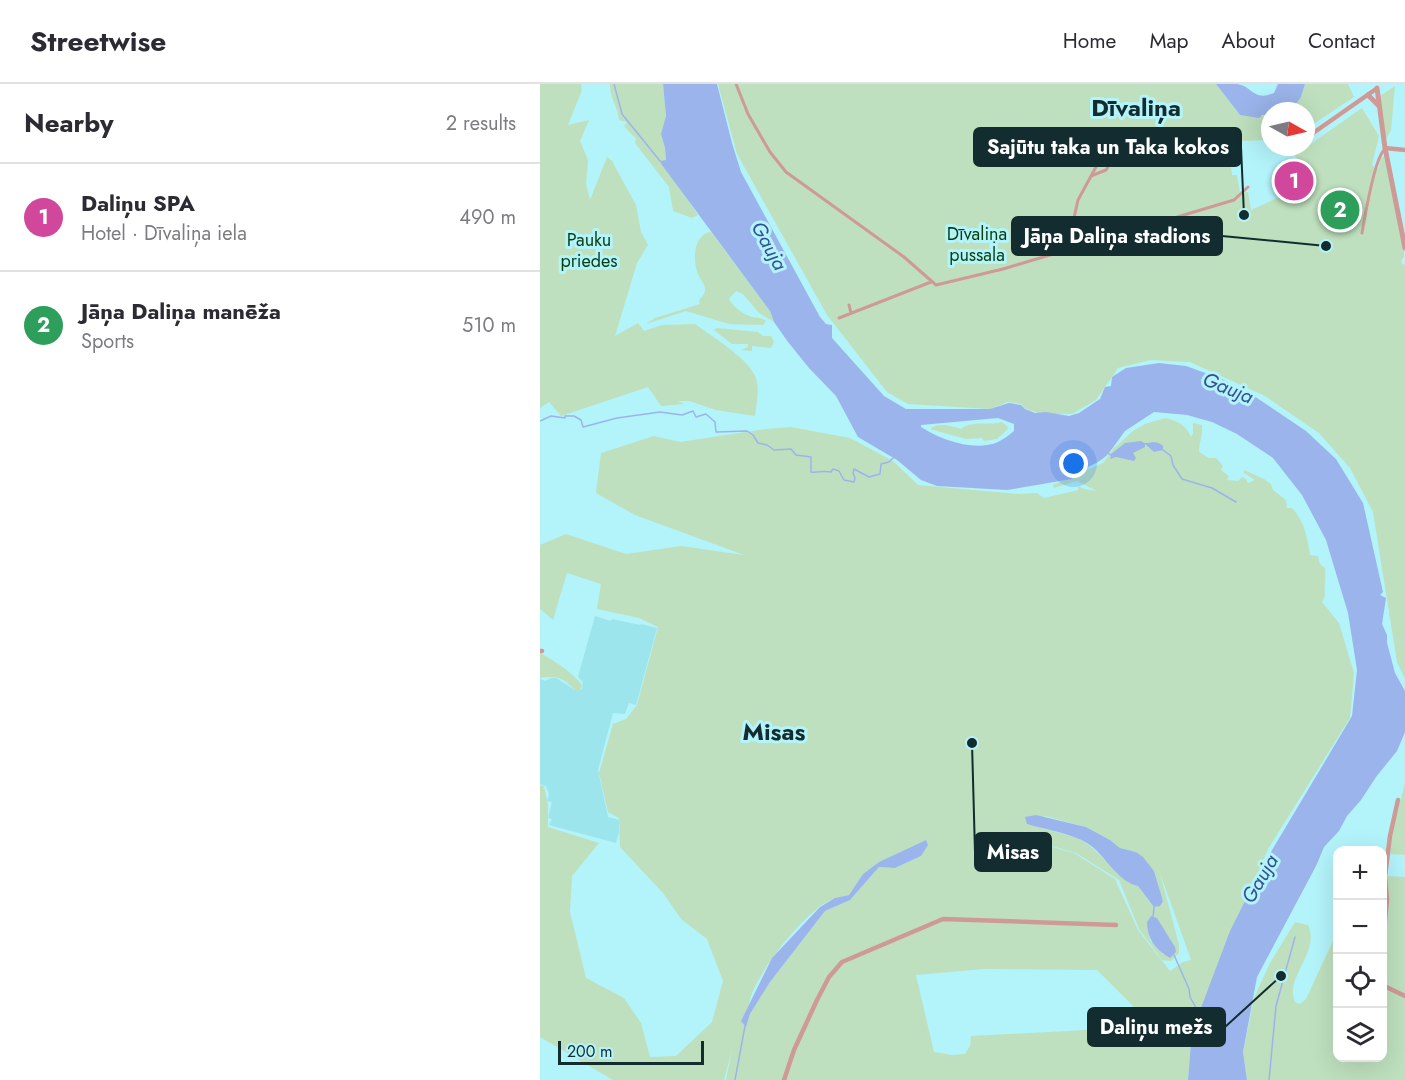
<!DOCTYPE html>
<meta charset="utf-8">
<style>
:root{--surface:#fff;--page:#f2f2f3;--text:#2b2b33;--muted:#7c7c81;--line:#e1e1e2;--accent:#ce3f3f}
body{margin:0;font-family:Jost,sans-serif;background:var(--page);color:var(--text)}
.controls{position:absolute;right:18px;bottom:18px;display:grid;overflow:hidden;border-radius:12px;box-shadow:0 6px 24px #0002}
.controls button{width:54px;height:54px;display:grid;place-items:center;padding:0;border:0;border-bottom:2px solid var(--line);background:var(--surface);color:var(--text);font:30px sans-serif}
.compass{position:absolute;left:721px;top:18px;width:54px;height:54px;border-radius:50%;background:var(--surface);box-shadow:0 6px 24px #0002;rotate:98deg}
.scale{position:absolute;left:18px;bottom:15px;width:146px;box-sizing:border-box;padding-left:6px;border:3px solid #122c2f;border-top:0;font-size:16px;line-height:21px;white-space:nowrap;color:#122c2f;-webkit-text-stroke:4px #b3f3fa;paint-order:stroke}
.you{position:absolute;left:534px;top:380px;width:21px;height:21px;margin:-15px;border:4px solid #fff;border-radius:50%;background:#1a73e8;box-shadow:0 0 0 9px #1a73e833}
.badge{display:grid;place-items:center;width:39px;height:39px;border-radius:50%;background:var(--accent);color:#fff;font-size:20px;font-weight:700}
.pin{position:absolute;translate:-50% -50%;border:3px solid #fff;box-shadow:0 2px 6px #0006}
.list{margin:0;padding:0;list-style:none}
h2{display:flex;justify-content:space-between;align-items:center;height:78px;margin:0;padding:0 24px;font-size:26px}
h2 small{font-size:20px;font-weight:400;color:var(--muted)}
.list li{display:grid;grid-template-columns:39px 1fr auto;gap:18px;align-items:center;box-sizing:border-box;height:108px;padding:0 24px;border-top:2px solid var(--line)}
.list b{display:block;font-size:22px;white-space:nowrap}
.list p{margin:0;font-size:20px;white-space:nowrap;color:var(--muted)}
.list em{font-size:20px;font-style:normal;color:var(--muted)}
.icon{flex:none;width:33px;height:33px;fill:none;stroke:currentColor;stroke-width:2;stroke-linecap:round;stroke-linejoin:round}
.map{position:relative;flex:none;width:865px;height:996px;overflow:hidden}
header{display:flex;align-items:center;gap:36px;box-sizing:border-box;height:84px;padding:0 30px;background:var(--surface);border-bottom:2px solid var(--line)}
header strong{font-size:28px}
nav{display:flex;gap:33px;margin-inline-start:auto;font-size:21px}
main{display:flex}
aside{flex:1;background:var(--surface)}
.map>svg:first-child{display:block}
</style>
<header>
<strong>Streetwise</strong>
<nav><a>Home</a><a>Map</a><a>About</a><a>Contact</a></nav>
</header>
<main>
<aside>
<h2>Nearby<small>2 results</small></h2>
<ul class="list">
<li><span class="badge" style="background:#d1479c">1</span><div><b>Daliņu SPA</b><p>Hotel · Dīvaliņa iela</p></div><em>490 m</em></li>
<li><span class="badge" style="background:#2e9e5b">2</span><div><b>Jāņa Daliņa manēža</b><p>Sports</p></div><em>510 m</em></li>
</ul>
</aside>
<div class="map">
<svg width="865" height="996" viewBox="0 0 865 996">
<rect width="100%" height="100%" fill="#b3f3fa"/>
<!-- built -->
<path fill="#9ce5ed" d="M 55,532 L 71,537 L 72,535 L 100,541 L 101,540 L 117,544 L 96,621 L 89,619 L 85,630 L 73,629 L 58,686 L 68,733 L 79,736 L 79,748 L 76,759 L 9,741 L 12,735 L 8,734 L 12,718 L 7,717 L 9,710 L 6,702 L 0,700 L 0,595 L 5,597 L 11,594 L 16,594 L 35,606 L 42,605 L 43,598 L 38,593 Z"/>
<!-- green -->
<path fill="#bee0be" fill-rule="evenodd" d="M 0,0 L 41,0 L 42,6 L 28,41 L 49,36 L 40,57 L 48,76 L 46,100 L 50,116 L 67,73 L 72,77 L 96,121 L 101,148 L 108,161 L 97,179 L 75,252 L 98,239 L 104,247 L 122,241 L 155,240 C 172,253 214,277 217,298 C 219,309 216,322 215,332 L 176,326 L 149,317 L 138,317 L 144,320 L 121,322 L 108,303 L 21,332 L 9,318 L 0,324 Z
M 70,0 L 123,0 L 126,33 L 121,50 L 125,64 L 126,77 L 121,78 L 158,131 L 152,134 L 133,127 L 129,103 L 95,59 L 96,55 L 84,42 L 87,38 L 79,36 C 78,23 69,13 70,0 Z
M 178,0 L 676,0 L 700,31 L 730,32 L 730,56 L 702,57 L 701,69 L 697,72 L 697,74 L 690,75 L 692,91 L 697,91 L 700,109 L 708,108 L 711,126 L 746,110 L 747,107 L 756,109 L 758,101 L 761,101 L 764,85 L 755,71 L 822,24 L 839,52 L 832,81 L 838,85 L 841,73 L 844,73 L 864,168 L 864,173 L 861,176 L 862,180 L 865,181 L 865,595 L 857,578 L 833,428 L 810,384 L 779,349 L 725,312 L 650,278 L 610,276 L 578,284 L 556,316 L 532,330 L 502,330 L 486,325 L 481,320 L 468,318 L 450,325 L 368,320 L 347,308 L 287,231 L 197,70 Z
M 765,0 L 808,0 L 814,13 L 766,45 L 766,27 L 739,27 L 742,23 L 761,13 Z
M 855,2 L 851,46 L 846,55 L 840,12 Z
M 171,148 L 230,227 L 234,238 L 219,229 L 203,210 L 196,207 L 189,215 C 192,221 200,228 207,231 C 214,235 220,232 226,237 L 223,241 L 189,240 L 146,227 L 106,240 L 115,234 L 160,220 L 159,216 C 162,213 166,209 165,204 C 164,198 158,193 157,187 C 153,174 154,150 171,148 Z
M 177,244 L 218,248 L 223,252 L 231,252 L 234,258 L 231,264 L 212,262 L 212,267 L 201,266 L 208,263 L 208,260 L 192,260 L 174,246 Z
M 626,334 C 639,338 646,341 651,353 L 653,349 L 653,339 L 662,341 C 663,351 659,358 659,368 L 669,374 L 676,374 L 683,382 L 681,386 L 689,392 L 687,396 L 698,397 L 702,393 L 706,395 L 708,399 L 715,396 L 704,389 L 704,386 L 724,395 L 731,400 L 733,406 L 746,416 L 747,424 L 752,424 C 765,438 767,453 770,471 L 778,472 L 780,480 L 785,484 C 786,494 784,502 785,512 L 782,518 L 799,539 L 814,589 L 810,634 L 728,765 L 659,929 L 658,937 L 652,946 L 648,996 L 186,996 L 192,966 L 184,996 L 73,996 L 0,953 L 0,701 L 4,702 L 8,722 L 8,743 L 59,759 L 32,792 L 30,828 L 46,894 L 84,914 L 101,939 L 110,973 L 136,972 L 172,938 L 183,897 L 167,855 L 141,835 L 123,809 L 80,763 L 79,734 L 68,728 L 59,689 L 73,640 L 86,635 L 97,621 L 118,543 L 99,534 L 57,525 L 61,500 L 27,489 L 13,536 L 0,525 L 0,461 L 26,450 L 86,470 L 141,462 L 204,471 L 95,431 L 56,409 L 61,369 L 114,352 L 140,358 L 226,345 L 251,343 L 310,354 L 353,377 L 378,401 L 478,410 L 497,409 L 504,414 L 538,406 L 538,402 L 544,405 L 557,407 L 537,397 L 514,404 L 513,401 L 563,379 L 573,365 L 593,347 L 605,340 ZM 505,732 L 546,743 L 570,756 L 580,764 L 596,768 L 614,787 L 623,817 L 609,817 L 598,801 L 580,790 L 548,760 L 537,754 L 488,740 ZM 481,753 L 536,769 L 579,796 L 599,845 L 622,876 L 631,877 L 639,869 L 639,861 L 620,789 L 651,876 L 643,878 L 630,887 L 598,846 L 575,795 L 534,769 L 480,754 ZM 386,756 L 381,772 L 355,784 L 339,783 L 310,816 L 285,827 L 230,898 L 210,930 L 206,943 C 207,934 208,924 210,915 C 220,885 254,843 279,823 C 288,816 298,813 309,811 L 323,790 L 339,778 ZM 611,832 L 617,834 L 623,846 L 631,856 L 624,871 L 610,856 L 607,838 ZM 444,885 L 557,886 L 609,938 L 602,943 L 431,952 L 430,962 L 425,970 L 412,971 L 394,968 L 376,891 Z
M 462,338 L 467,342 L 468,345 L 457,355 L 444,357 L 442,354 L 426,355 L 390,345 C 399,338 411,342 421,345 C 432,336 449,342 462,338 Z
M 0,569 C 15,577 32,588 42,601 L 40,607 L 36,607 C 24,594 17,591 0,594 Z
M 865,699 L 865,771 L 850,770 L 852,751 Z
M 848,792 L 865,793 L 865,996 L 707,996 L 703,968 L 714,914 L 729,881 L 755,838 L 768,841 C 781,868 744,893 755,918 L 760,920 L 766,915 L 797,848 L 798,974 L 842,974 L 843,797 L 848,796 Z"/>
<!-- water -->
<path fill="#9bb5ec" fill-rule="evenodd" d="M 123,0 L 177,0 L 192,59 L 201,88 L 280,233 L 286,240 L 292,241 L 292,254 L 344,312 L 366,325 L 450,325 L 469,319 L 481,321 L 485,325 L 495,329 L 506,328 L 529,332 L 539,329 L 560,315 L 565,303 L 571,302 L 572,293 L 586,284 L 619,279 L 646,282 L 682,295 L 717,314 L 766,347 L 796,375 L 823,419 L 843,508 L 840,511 L 846,514 L 842,540 L 847,551 L 847,559 L 855,589 L 865,607 L 865,648 L 857,667 L 836,693 L 821,716 L 807,732 L 799,747 L 784,763 L 776,782 L 717,893 L 703,968 L 707,996 L 648,996 L 652,946 L 658,937 L 659,929 L 690,847 L 722,783 L 812,632 L 817,586 L 808,529 L 786,456 L 762,411 L 733,374 L 697,350 L 672,338 L 647,331 L 614,328 L 585,347 L 569,369 L 571,370 L 585,359 L 601,357 L 604,359 C 612,359 617,356 623,362 L 623,366 L 614,368 L 605,360 L 605,363 L 593,369 L 596,374 L 594,377 L 576,373 L 570,375 L 571,372 L 568,370 C 557,382 539,384 532,395 L 467,406 L 397,402 L 381,396 L 357,376 L 318,353 L 296,312 L 269,284 L 248,258 L 234,238 L 230,227 L 122,81 L 120,77 L 126,76 L 125,64 L 121,50 L 126,32 ZM 458,334 L 474,340 L 474,347 C 469,351 464,355 458,358 C 435,368 401,356 381,343 L 381,341 Z
M 676,0 C 683,0 690,0 697,0 C 713,2 713,18 734,9 L 738,0 L 765,0 L 761,13 L 753,24 L 742,23 L 739,27 L 730,27 L 730,32 L 722,31 L 719,34 L 700,31 Z
M 496,731 L 546,743 L 570,756 L 580,764 L 596,768 L 603,773 L 614,787 L 623,817 L 620,822 L 614,823 L 598,802 C 576,797 565,770 547,759 C 530,749 507,746 487,740 L 485,733 Z
M 386,756 L 388,761 L 381,772 L 355,784 L 339,783 L 310,816 L 285,827 L 230,898 L 210,930 L 206,943 L 201,937 L 232,874 L 280,823 L 295,814 L 309,811 L 323,790 L 339,778 Z
M 611,832 L 617,834 L 635,863 L 636,868 L 630,874 C 616,866 607,855 607,838 Z"/>
<g fill="none" stroke-linecap="round" stroke-linejoin="round">
<!-- stream -->
<path stroke="#9bb5ec" stroke-width="1.5" d="M 74,0 L 82,30 L 120,77
M 0,337 L 11,332 L 25,334 L 25,332 L 34,332 L 41,336 L 43,343 L 77,334 L 120,328 L 142,331 L 153,327 L 156,333 L 166,330 L 175,338 L 176,348 L 207,347 L 213,351 L 218,359 L 227,361 L 234,366 L 251,365 L 256,371 L 271,373 L 271,388 C 279,389 283,386 291,388 L 293,385 L 299,387 L 304,396 L 314,398 L 315,394 L 313,389 L 314,385 L 329,393 L 340,390 L 341,380 L 349,378 L 353,374
M 623,366 L 631,372 L 633,381 L 642,395 L 672,404 L 696,418
M 613,834 L 614,823
M 634,871 L 649,905 L 650,913 L 659,929
M 195,996 L 205,942
M 729,996 L 736,922 L 755,853"/>
<!-- pedestrian -->
<path stroke="#cf9a95" stroke-width="3" d="M 196,0 L 208,30 L 230,68 L 246,88 L 364,173 L 396,201 L 463,185 L 694,116 L 708,103
M 822,149 C 825,132 834,76 844,66
M 531,150 L 535,163
M 527,165 L 538,116 L 550,94 L 551,92 L 561,74 L 565,77 L 568,83 L 566,86 L 551,92
M 309,221 L 311,229
M 299,234 L 391,198"/>
<!-- minor -->
<path stroke="#cf9a95" stroke-width="4.5" d="M 766,54 L 836,5
M 845,64 L 865,66
M 746,68 L 753,63
M 0,567 L 2,567
M 842,867 L 847,816 L 845,792 L 850,752 L 858,716
M 842,901 L 865,912
M 244,996 L 254,966 L 277,916 L 289,893 L 302,878 L 403,835 L 576,841"/>
<!-- tertiary -->
<path stroke="#cf9a95" stroke-width="5" d="M 837,4 L 845,64 L 865,164
M 828,11 L 839,22"/>
</g>
<g text-anchor="middle" dominant-baseline="central" stroke-width="6" stroke-linejoin="round" paint-order="stroke">
<!-- park labels -->
<g font-size="18" fill="#093d0f" stroke="#b3f3fa">
<text x="437" y="150">Dīvaliņa<tspan x="437" dy="21">pussala</tspan></text>
<text x="49" y="156">Pauku<tspan x="49" dy="21">priedes</tspan></text>
</g>
<!-- water labels -->
<g font-size="20" font-style="italic" fill="#334f92" stroke="#b3f3fa">
<text transform="translate(229 162) rotate(61)">Gauja</text>
<text transform="translate(688 304) rotate(22)">Gauja</text>
<text transform="translate(720 795) rotate(-60)">Gauja</text>
</g>
<!-- district labels -->
<g font-size="24" font-weight="bold" fill="#122c2f" stroke="#b3f3fa">
<text x="596" y="23">Dīvaliņa</text>
<text x="234" y="647">Misas</text>
</g>
</g>
<!-- callouts -->
<path fill="none" stroke="#122c2f" stroke-width="2" d="M704 131L701 63M786 162L682 152M432 659L435 768M741 892L685 943"/>
<g fill="#122c2f" stroke="#b3f3fa" stroke-width="2">
<circle cx="704" cy="131" r="6"/>
<circle cx="786" cy="162" r="6"/>
<circle cx="432" cy="659" r="6"/>
<circle cx="741" cy="892" r="6"/>
</g>
<g fill="#122c2f" stroke="#122c2f" stroke-width="2">
<rect x="434" y="44" width="267" height="38" rx="6"/>
<rect x="472" y="133" width="210" height="38" rx="6"/>
<rect x="435" y="749" width="76" height="38" rx="6"/>
<rect x="548" y="924" width="137" height="38" rx="6"/>
</g>
<g font-size="20" text-anchor="middle" font-weight="bold" fill="#fff">
<text x="568" y="70">Sajūtu taka un Taka kokos</text>
<text x="577" y="159">Jāņa Daliņa stadions</text>
<text x="473" y="775">Misas</text>
<text x="616" y="950">Daliņu mežs</text>
</g>
</svg>
<div class="controls">
<button>+</button>
<button>−</button>
<button><svg class="icon" aria-label="locate" viewBox="0 0 24 24"><circle cx="12" cy="12" r="6"/><path d="M12 2v4M12 18v4M2 12h4M18 12h4"/></svg></button>
<button><svg class="icon" aria-label="layers" viewBox="0 0 24 24"><path d="M12 4l9 5-9 5-9-5zM3 14l9 5 9-5"/></svg></button>
</div>
<svg class="compass" viewBox="-18 -18 36 36"><path d="M0-13l5 13h-10z" fill="#e53935"/><path d="M0 13l5-13h-10z" fill="#7c7c81"/></svg>
<div class="scale">200 m</div>
<div class="you"></div>
<div class="pin badge" style="left:754px;top:97px;background:#d1479c">1</div>
<div class="pin badge" style="left:800px;top:126px;background:#2e9e5b">2</div>
</div>
</main>
